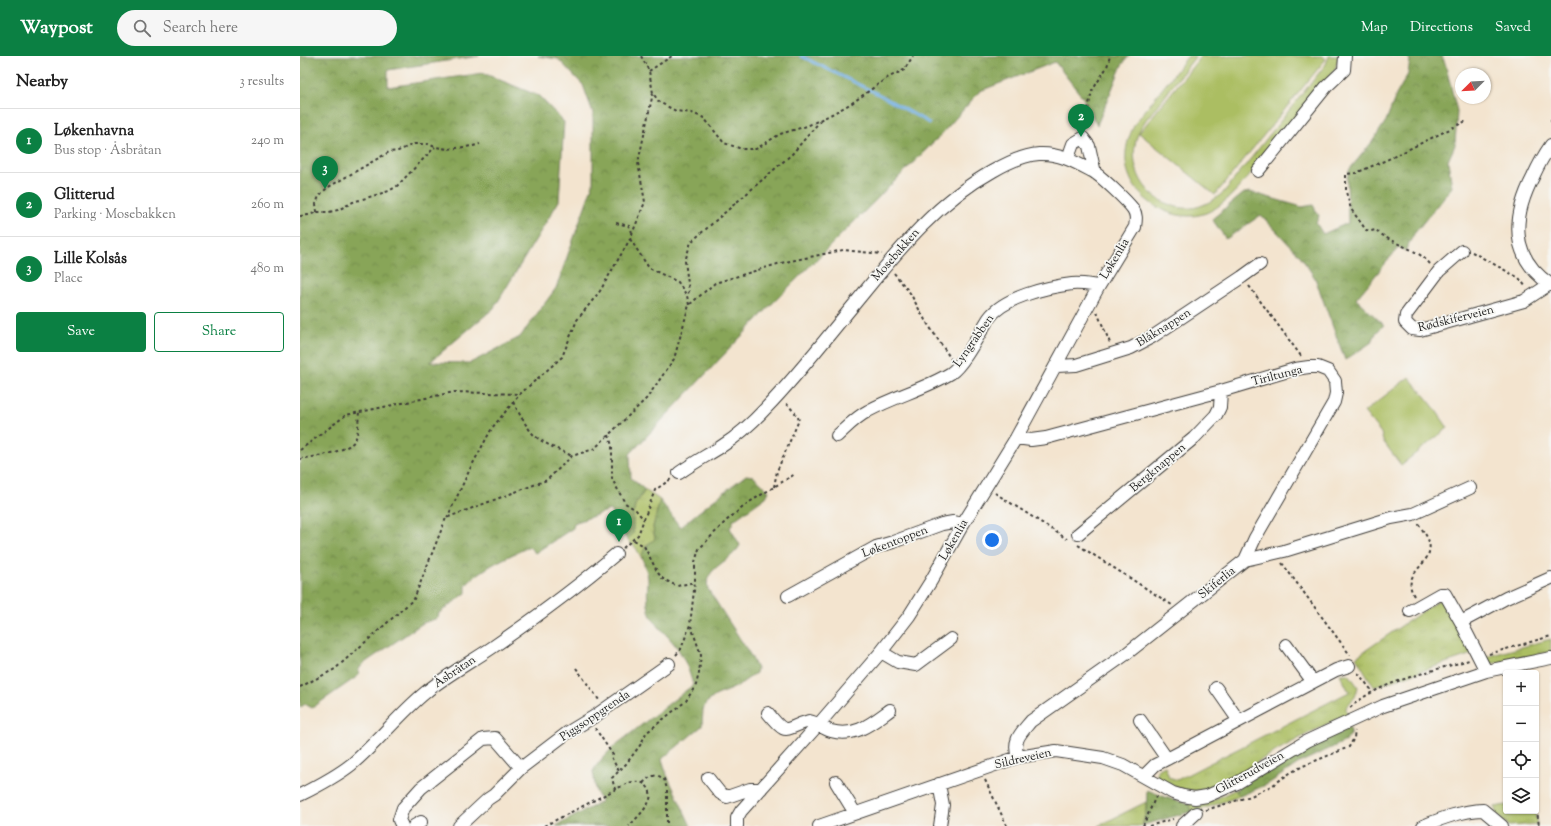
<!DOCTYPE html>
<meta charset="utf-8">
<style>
:root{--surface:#fff;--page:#f6f6f6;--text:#222;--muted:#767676;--line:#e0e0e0;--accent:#0b8043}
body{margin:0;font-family:"Sorts Mill Goudy",serif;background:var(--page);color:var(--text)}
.controls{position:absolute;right:12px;bottom:12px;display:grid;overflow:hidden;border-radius:4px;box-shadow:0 1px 3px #0004}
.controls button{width:36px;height:36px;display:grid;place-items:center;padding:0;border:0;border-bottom:1px solid var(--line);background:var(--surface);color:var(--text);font:20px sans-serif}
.compass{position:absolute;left:1155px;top:12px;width:36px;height:36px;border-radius:50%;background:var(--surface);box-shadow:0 1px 3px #0004;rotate:246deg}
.you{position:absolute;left:692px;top:484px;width:14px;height:14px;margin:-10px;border:3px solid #fff;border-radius:50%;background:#1a73e8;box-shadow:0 0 0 6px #1a73e833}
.badge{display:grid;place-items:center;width:26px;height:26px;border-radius:50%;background:var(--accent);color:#fff;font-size:13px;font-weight:700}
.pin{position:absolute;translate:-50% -33px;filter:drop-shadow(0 1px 2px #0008)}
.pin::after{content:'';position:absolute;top:21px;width:14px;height:12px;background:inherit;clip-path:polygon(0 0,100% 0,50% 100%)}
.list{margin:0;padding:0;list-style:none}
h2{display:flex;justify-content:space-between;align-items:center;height:52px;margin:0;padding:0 16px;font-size:17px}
h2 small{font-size:13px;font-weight:400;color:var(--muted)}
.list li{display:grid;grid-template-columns:26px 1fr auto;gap:12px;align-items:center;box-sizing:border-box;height:64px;padding:0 16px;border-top:1px solid var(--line)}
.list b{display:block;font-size:15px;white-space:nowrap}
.list p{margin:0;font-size:13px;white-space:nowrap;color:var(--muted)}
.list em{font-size:13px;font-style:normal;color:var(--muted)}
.actions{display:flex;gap:8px;padding:12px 16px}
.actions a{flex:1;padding:9px 0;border:1px solid var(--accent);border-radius:4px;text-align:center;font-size:14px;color:var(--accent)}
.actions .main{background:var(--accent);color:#fff}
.icon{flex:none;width:22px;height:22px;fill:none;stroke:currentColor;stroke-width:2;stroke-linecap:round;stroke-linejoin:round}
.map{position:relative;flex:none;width:1251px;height:770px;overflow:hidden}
header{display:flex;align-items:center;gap:24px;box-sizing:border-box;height:56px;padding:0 20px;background:var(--accent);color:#fff}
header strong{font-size:19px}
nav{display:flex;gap:22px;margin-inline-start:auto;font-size:14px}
.search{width:280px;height:36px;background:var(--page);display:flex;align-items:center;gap:10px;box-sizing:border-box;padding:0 14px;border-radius:22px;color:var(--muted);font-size:15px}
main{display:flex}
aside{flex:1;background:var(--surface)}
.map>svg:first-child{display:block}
</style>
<header>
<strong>Waypost</strong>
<div class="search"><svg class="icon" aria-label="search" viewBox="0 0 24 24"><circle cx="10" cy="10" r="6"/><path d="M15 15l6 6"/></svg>Search here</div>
<nav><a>Map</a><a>Directions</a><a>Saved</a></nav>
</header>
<main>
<aside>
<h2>Nearby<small>3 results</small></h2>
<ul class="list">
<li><span class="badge">1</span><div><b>Løkenhavna</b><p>Bus stop · Åsbråtan</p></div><em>240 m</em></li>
<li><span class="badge">2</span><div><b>Glitterud</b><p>Parking · Mosebakken</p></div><em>260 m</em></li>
<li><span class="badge">3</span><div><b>Lille Kolsås</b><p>Place</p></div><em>480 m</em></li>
</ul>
<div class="actions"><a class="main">Save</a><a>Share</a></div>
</aside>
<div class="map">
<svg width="1251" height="770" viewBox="0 0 1251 770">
<defs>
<pattern id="grass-tufts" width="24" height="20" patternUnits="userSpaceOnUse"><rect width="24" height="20" fill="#abbe62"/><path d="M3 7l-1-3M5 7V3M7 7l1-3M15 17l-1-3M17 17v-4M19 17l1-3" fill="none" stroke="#93a354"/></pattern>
<pattern id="forest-crowns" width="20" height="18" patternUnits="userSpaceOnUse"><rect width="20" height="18" fill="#88a558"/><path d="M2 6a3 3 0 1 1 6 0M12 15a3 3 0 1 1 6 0" fill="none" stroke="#6e8648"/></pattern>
</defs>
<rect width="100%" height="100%" fill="#f6f6f2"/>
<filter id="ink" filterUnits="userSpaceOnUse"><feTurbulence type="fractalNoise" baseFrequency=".025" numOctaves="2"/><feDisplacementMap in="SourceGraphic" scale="8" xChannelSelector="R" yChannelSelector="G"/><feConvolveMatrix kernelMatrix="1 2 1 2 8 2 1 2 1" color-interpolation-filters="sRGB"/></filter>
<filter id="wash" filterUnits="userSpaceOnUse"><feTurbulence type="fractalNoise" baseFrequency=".012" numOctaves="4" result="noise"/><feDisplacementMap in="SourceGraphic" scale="16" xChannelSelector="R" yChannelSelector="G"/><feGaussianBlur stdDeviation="0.9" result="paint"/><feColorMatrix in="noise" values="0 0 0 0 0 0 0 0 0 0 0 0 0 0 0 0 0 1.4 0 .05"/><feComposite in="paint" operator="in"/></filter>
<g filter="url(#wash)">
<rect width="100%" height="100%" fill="#f3e4cf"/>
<!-- grass -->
<path fill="url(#grass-tufts)" stroke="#646d3f" d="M 345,434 L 360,444 L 353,471 L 355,484 L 346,489 L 342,503 L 336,492 L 327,484 L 333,478 L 333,460 L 335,449 Z
M 1139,544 L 1149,550 L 1172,598 L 1074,631 L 1056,601 Z
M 1251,583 L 1251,596 L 1190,608 L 1185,603 L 1189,600 Z
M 1040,618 L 1049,618 L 1058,631 L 1055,641 L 1046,651 L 1047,658 C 1019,672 991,686 964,702 C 943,714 924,733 899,735 C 883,737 871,730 857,722 L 857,714 L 865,710 L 869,721 L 877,724 L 1049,636 Z
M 936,733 L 937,737 L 940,740 L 903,753 L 890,756 L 890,752 L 888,747 L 911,745 Z
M 846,746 L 846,755 L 842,770 L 798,770 Z
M 1206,749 L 1206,755 L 1235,755 L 1237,768 L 1209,770 L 1196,759 L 1195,751 Z"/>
<!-- forest -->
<path fill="url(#forest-crowns)" stroke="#52603a" d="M 0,0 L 179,0 L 88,14 L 88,31 L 183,17 L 239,40 L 264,66 L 259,145 L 194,252 L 130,306 L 170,307 L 220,281 L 256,232 L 293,128 L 293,57 L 283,29 L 258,3 L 238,0 L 829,0 L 822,9 L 797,69 L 783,42 L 755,6 L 680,35 L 638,82 L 472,248 L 330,398 L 331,422 L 345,434 L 335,449 L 333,460 L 333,478 L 327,484 L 310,454 L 274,467 L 273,472 L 235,497 L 229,491 C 207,501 183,511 166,529 L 166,537 L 139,557 L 138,562 L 123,567 L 63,608 L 59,613 L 58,620 L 12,652 L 5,648 L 0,652 Z
M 1107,0 L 1142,0 L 1145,7 L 1157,55 L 1155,89 L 1148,105 L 1152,131 L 1114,178 L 1105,195 L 1099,191 L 1056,243 L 1084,269 L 1076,277 L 1072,286 L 1045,304 L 1015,222 L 1001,201 L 961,159 L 926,183 L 912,163 L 944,137 L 950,136 L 1002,151 L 1013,149 L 1019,160 L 1016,167 L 1023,178 L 1048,167 L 1047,122 L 1049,114 L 1072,86 L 1086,65 L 1096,39 L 1108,18 L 1110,4 Z
M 446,419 L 453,420 L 469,435 L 466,441 L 434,464 L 430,472 L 440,489 C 433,505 402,512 408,533 L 451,600 L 457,613 L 456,617 L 436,631 L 415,640 L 406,647 L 403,654 L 402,670 L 362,703 L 367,719 L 391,770 L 256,770 L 301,746 L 296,735 L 293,715 L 299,706 L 313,691 L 393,629 C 389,614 384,601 375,589 C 369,581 353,566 350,558 C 347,548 347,537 348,527 C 349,508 331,499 355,483 L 353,471 L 360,444 L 380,471 C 402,453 424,436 446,419 Z
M 1048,671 L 1051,673 L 1050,679 L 1046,685 L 999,707 L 968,728 L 940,740 L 937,737 L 936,733 L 989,700 Z
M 847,734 L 876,745 L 888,747 L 890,752 L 890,756 L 843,769 L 846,755 Z"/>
<!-- garden -->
<path fill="#abbe62" stroke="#646d3f" d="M 888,0 L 896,0 C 884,15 872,30 861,46 C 851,57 840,69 836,84 C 828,116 849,148 883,152 C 898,154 913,145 924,136 L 1026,8 L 1029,0 L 1039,0 L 1035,13 L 942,128 C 932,139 921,151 906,157 C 877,168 839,148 829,119 C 822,101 827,82 836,66 Z
M 901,0 L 1022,0 L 1026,3 L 915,139 L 839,77 Z
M 1109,321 L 1133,350 L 1148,372 L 1101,409 L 1083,385 L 1081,377 L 1064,356 Z"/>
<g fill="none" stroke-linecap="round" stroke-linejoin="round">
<!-- stream -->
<path stroke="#72afe4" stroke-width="3" d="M 501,0 L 580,39 L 629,67"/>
</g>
</g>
<g filter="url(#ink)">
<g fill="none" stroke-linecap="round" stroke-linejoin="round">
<defs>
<path id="minor" d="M 1251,89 C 1244,99 1238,110 1233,121 C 1212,162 1210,201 1251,229
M 768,102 L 773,88 L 783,82 L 789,90 L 795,117
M 958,115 L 1026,31 L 1044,14 L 1045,0
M 1162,195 L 1139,215 L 1106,259 L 1105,266 L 1112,273 L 1120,274 L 1224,245 L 1250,228
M 757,310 L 776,309 L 831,292 L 852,281 L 942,221 L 960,208
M 537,380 C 547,371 556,361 568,355 C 595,340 625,333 651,317 C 664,308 680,276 689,262 C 704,241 747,231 772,228 C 781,227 790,229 799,230
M 716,382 L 731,384 L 746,382 L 921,335 L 995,313 L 1009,311 L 1018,311 L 1028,315 L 1035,325 L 1036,337 L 1034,346 L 955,482 L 945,504
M 379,417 C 393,407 408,399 422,390 C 438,380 453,366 466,352 C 495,322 521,289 547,257 C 591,204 631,149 693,115 C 707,107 723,99 739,98 C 759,97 775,106 792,115 C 800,119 827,145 833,153 C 837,159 836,164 835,171 L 799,230 L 716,382 L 663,468 L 631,525 L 609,560 L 581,596 L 518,669 L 441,755 L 437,762 L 437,770
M 778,478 L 894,382 L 916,359 L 920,351 L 921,335
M 488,540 L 576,491 L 593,486 L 642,468 L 653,466 L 663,468
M 1110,555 L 1140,538 L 1145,538 L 1161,566 L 1186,615
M 1161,566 L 1206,542 L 1251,522
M 986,589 L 1013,626
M 581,596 L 598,606 L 616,609 L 651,583
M 916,632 L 939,665
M 468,657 C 488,682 484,672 509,665 C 517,666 523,673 531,675 C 555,682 572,667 590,654
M 840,664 L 867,703
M 718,701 C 712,684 721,677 731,665 L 826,598 L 945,504 L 984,495 L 1091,462 L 1113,458 L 1170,432
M 844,720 L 855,709 L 867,703 L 1013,626 L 1036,614 L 1049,610
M 408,722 L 420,737 L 427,741 L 450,733 L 461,733
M 536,726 L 555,757
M 639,728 L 643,749 L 640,770
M 0,739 C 18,730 37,720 52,708 C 78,686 99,658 126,636 C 147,619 171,606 193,591 C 235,562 277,531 316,498
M 102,770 L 99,764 L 103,752 L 121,732 L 183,683 L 195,682 L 221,712
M 114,770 L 121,766
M 159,770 L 188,743 L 194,739 L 221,712 L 267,677 L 295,660 L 369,608
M 519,770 L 718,701 L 756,695 L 803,702 L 823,709 L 873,737 L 883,740 L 895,742 L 907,740 L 937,727 L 1007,685 L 1083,650 L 1186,615 L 1251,602
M 882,770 L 896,757
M 1123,770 C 1143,762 1161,755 1183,754 L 1202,770"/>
</defs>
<!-- minor casing -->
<use href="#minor" stroke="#3c3a37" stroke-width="14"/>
<!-- path -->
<path stroke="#3c3a37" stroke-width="2" stroke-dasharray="3 3" stroke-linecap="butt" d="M 341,0 L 349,15 L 353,37 L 359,46 L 376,55 L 392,57 L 404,62 L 424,87 L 442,93 L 456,93 L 480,78 L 507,70 L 530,59 L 552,47 L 587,22 L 604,14 L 613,0
M 349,15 L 372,0
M 1251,63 L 1251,69
M 784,71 L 792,35 L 807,11 L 810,0
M 17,156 L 16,148 L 19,140 L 27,132 L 89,96 L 98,95 L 114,88 L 128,88 L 135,91 L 148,93 L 173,90 L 180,88
M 0,160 L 9,159 L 17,156 L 29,156 L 38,154 L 53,146 L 89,135 L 97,130 L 135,91
M 316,167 L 329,170 L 332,176
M 330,183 L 349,212 L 378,226 L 387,240
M 1172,196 L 1219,222 L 1226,231
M 1130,208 C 1116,191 1092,189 1076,174 L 1071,175 L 1066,174 L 1051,153 L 1046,136 L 1046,118 L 1056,117 L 1091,102 L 1166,65
M 594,217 L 610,237 L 625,264 L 651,303
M 949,230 L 1001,300
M 389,249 L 387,240 L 389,235 L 385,205 L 391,186 L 492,98 L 521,64
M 797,256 L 810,287
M 213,346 C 219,357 225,369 233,378 C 243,388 260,394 272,400
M 309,379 L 312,390 L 312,423 L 325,447 L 336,454 L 344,464
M 0,394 L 46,359 L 154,336 L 220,338
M 0,403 C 13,401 48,396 55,384 C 59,376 58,365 59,356
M 474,431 L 477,415 L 499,364 L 497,359 L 486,347
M 695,437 L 767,483
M 147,462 L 170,413 L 192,372 L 220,338 L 262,301 L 277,264 L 300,235 L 330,183 L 345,146 L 338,107 L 353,37
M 334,484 L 344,490 L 358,517 L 363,523 L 377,530 L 395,526
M 778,489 L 872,549
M 323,492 L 338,479 L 355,434 L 371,423
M 982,507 L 1050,599
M 1114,540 C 1099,514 1138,509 1128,483 C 1125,477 1121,472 1118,467
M 1189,598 L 1251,580
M 376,599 L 381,593 L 390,569 L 395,526 L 395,506 L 399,493 L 426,465 L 448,447 L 495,418
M 276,612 L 299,644
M 1058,617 L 1073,636
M 0,631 L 35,613 L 114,543 L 146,462 L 247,424 L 272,400 L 294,393 L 347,342 L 374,303 L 389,249 L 415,227 L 481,207 L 543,194 L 582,198
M 1050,652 C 1076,626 1134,615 1169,604
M 295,672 L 313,699 L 311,701 L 319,715
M 685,724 L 707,770
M 343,727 L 350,721 L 357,719 L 364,723 L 367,733 L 367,770
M 315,734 L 312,722 L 326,708 L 341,688 L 346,677 L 386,645 L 396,629 L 399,617 L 401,599 L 391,570
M 1236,747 L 1239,770
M 906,754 L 951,740 L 973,729 L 990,717 L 1003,710 L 1049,691 L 1054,682 L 1055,675
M 244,770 L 322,730 C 326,728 330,726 334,726 C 346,724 354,736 349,746 C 344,755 336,763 329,770
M 843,770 L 856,740
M 849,770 L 873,763"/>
<!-- minor -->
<use href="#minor" stroke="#fff" stroke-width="12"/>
</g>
</g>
<g text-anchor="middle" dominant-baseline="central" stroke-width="3.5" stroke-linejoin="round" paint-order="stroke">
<!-- street labels -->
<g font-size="12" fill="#1c1c1c" stroke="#f6f6f2">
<text transform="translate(596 199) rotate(-49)">Mosebakken</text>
<text transform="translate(815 203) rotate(-59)">Løkenlia</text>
<text transform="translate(1156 263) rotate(-14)">Rødskiferveien</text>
<text transform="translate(864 272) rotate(-32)">Blåknappen</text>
<text transform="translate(674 285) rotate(-55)">Lyngrabben</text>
<text transform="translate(977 320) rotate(-15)">Tiriltunga</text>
<text transform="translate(858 412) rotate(-40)">Bergknappen</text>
<text transform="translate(654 484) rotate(-60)">Løkenlia</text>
<text transform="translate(595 486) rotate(-21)">Løkentoppen</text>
<text transform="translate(917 527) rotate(-39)">Skiferlia</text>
<text transform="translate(155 616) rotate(-34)">Åsbråtan</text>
<text transform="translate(295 660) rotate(-34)">Piggsoppgrenda</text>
<text transform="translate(723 703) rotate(-13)">Sildreveien</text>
<text transform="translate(950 717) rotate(-29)">Glitterudveien</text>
</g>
</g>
</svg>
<div class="controls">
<button>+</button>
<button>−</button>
<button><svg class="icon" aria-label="locate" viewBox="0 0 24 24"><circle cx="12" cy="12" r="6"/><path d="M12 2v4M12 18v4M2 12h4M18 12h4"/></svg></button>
<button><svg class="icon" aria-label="layers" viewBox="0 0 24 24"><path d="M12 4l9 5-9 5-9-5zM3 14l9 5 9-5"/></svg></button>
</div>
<svg class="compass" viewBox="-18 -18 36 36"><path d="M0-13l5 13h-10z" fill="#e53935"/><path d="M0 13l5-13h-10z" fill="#767676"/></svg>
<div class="you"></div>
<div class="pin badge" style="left:319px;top:486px">1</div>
<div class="pin badge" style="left:781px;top:81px">2</div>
<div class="pin badge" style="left:25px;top:133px">3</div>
</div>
</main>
